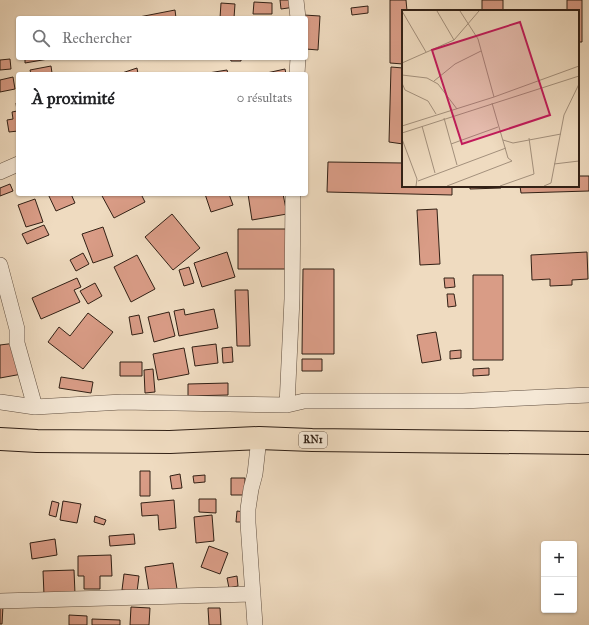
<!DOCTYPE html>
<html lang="fr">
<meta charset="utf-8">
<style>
:root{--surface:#fff;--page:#f6f6f6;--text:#202124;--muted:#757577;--line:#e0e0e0}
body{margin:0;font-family:"IM FELL Great Primer",serif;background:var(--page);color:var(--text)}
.controls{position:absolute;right:12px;bottom:12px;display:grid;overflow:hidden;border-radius:4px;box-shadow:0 1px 3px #0004}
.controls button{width:36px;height:36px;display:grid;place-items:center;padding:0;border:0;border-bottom:1px solid var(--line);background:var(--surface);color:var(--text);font:20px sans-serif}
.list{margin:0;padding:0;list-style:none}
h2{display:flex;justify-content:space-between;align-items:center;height:52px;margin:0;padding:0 16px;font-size:17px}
h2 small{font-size:13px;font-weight:400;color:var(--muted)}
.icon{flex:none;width:22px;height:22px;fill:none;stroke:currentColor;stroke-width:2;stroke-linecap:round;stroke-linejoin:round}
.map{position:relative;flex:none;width:589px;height:625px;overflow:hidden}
.search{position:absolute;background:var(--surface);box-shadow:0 1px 3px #0004;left:16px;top:16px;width:292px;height:44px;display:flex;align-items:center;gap:10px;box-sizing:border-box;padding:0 14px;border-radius:4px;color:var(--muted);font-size:15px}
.panel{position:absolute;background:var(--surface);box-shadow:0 1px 3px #0004;left:16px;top:72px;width:292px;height:124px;border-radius:4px}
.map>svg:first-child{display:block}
</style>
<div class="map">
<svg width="589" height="625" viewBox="0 0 589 625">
<rect width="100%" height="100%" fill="#efdbc0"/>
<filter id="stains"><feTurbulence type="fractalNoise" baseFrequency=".005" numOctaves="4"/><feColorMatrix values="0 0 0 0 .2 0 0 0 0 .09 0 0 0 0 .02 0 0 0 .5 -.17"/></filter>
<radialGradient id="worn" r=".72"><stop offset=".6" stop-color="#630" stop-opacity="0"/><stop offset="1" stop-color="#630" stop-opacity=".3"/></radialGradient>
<!-- building -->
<path fill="#d99c86" stroke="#312015" d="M 280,0 L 294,0 L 295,7 L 281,9 Z
M 390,0 L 406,0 L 407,11 L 403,11 L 403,64 L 390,63 Z
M 482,0 L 503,0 L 503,11 L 482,11 Z
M 567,0 L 582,0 L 582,42 L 578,42 L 578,11 L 567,11 Z
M 254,2 L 272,3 L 272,14 L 253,14 Z
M 221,3 L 235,4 L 234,18 L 220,18 Z
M 368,6 L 368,13 L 352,15 L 351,8 Z
M 175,10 L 176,18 L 139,18 L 139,17 Z
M 304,15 L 320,16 L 318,50 L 306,49 L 306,18 L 304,18 Z
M 25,58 L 54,58 L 25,63 Z
M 230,58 L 241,58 L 241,61 L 231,61 Z
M 10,59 L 11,69 L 0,70 L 0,60 Z
M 51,66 L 52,73 L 31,74 L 30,70 Z
M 391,67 L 403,68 L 403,144 L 389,142 Z
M 137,68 L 138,74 L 119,74 Z
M 285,69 L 286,74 L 262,74 Z
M 227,70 L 228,74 L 202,74 Z
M 13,77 L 15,89 L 0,92 L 0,80 Z
M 16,103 L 18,103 L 18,131 L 9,132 L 7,120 L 13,119 L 12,112 L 17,111 Z
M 328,162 L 403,163 L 403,186 L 452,186 L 452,195 L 327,192 Z
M 578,176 L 589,176 L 589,191 L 521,193 L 520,186 L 578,186 Z
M 10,184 L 13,191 L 0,196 L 0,188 Z
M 470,186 L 501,186 L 501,188 L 470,189 Z
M 48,194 L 71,194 L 75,203 L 56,211 Z
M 101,194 L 141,194 L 145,202 L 114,218 Z
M 205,194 L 229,194 L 233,205 L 211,212 Z
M 248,194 L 283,194 L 287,214 L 252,220 Z
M 35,199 L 43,222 L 26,227 L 18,205 Z
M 437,209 L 440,264 L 420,265 L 417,210 Z
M 172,214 L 200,248 L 173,270 L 145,237 Z
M 44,225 L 49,235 L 27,244 L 22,234 Z
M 103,227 L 113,256 L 93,263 L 82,234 Z
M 238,229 L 286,229 L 287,269 L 238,269 Z
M 227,252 L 235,277 L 202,287 L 194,263 Z
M 587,252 L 588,279 L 572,280 L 572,285 L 550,286 L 550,279 L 532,280 L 531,255 Z
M 83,253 L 89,264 L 76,271 L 70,260 Z
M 137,255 L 155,289 L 131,302 L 114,267 Z
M 189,267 L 194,283 L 184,286 L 179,270 Z
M 303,269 L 334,269 L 334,354 L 302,354 Z
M 473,275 L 503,275 L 503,360 L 473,360 Z
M 77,278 L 81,287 L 74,290 L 80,302 L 41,319 L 32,298 Z
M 444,278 L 454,278 L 455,287 L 445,288 Z
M 95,283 L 102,296 L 88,304 L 80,291 Z
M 235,290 L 248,290 L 250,346 L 237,346 Z
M 447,294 L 454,294 L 456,306 L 448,307 Z
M 184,309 L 185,315 L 214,309 L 218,328 L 179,336 L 174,311 Z
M 169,312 L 175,336 L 154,342 L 148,317 Z
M 88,313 L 113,332 L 83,369 L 48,342 L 59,327 L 70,336 Z
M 139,315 L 143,333 L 132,335 L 129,317 Z
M 436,332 L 441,360 L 422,363 L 417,335 Z
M 16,343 L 22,374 L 0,378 L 0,345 Z
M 216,344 L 218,363 L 195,366 L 192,347 Z
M 232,347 L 233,362 L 223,363 L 222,348 Z
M 184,348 L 189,374 L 158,380 L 153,354 Z
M 461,350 L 461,358 L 450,359 L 450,351 Z
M 302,359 L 322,359 L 322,371 L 302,371 Z
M 120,362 L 142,362 L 142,376 L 120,376 Z
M 489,368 L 489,375 L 473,376 L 473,369 Z
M 153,369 L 155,392 L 145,393 L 144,370 Z
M 61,377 L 93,382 L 91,393 L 59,388 Z
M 228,383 L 228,395 L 188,396 L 188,384 Z
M 140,471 L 150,471 L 150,496 L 140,496 Z
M 180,474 L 182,488 L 172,489 L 170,476 Z
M 205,475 L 205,482 L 194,483 L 193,476 Z
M 231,478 L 245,478 L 245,495 L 231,495 Z
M 199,499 L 216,499 L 216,513 L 199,512 Z
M 174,500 L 176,528 L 159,530 L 158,515 L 142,516 L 141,503 Z
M 52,501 L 59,503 L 56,517 L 49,515 Z
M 63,501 L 81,504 L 77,523 L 60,520 Z
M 237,511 L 245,512 L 244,522 L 236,522 Z
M 212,515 L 214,541 L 196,543 L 194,517 Z
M 95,516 L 106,520 L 104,525 L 94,522 Z
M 134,534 L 135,544 L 110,546 L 109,536 Z
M 55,539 L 57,555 L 32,559 L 30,543 Z
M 209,546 L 228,553 L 220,574 L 201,567 Z
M 111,555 L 112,576 L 100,576 L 100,589 L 84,589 L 84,576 L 78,576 L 78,556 Z
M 173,563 L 177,589 L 149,592 L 145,567 Z
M 74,570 L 75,594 L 44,595 L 43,571 Z
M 124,574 L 139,576 L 137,592 L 122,590 Z
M 237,576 L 238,586 L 229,588 L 227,578 Z
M 0,605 L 3,606 L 2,624 L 0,624 Z
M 131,607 L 150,608 L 149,625 L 130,625 Z
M 208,608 L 220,608 L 221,625 L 209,625 Z
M 69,615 L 87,616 L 87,625 L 69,625 Z
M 92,619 L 120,620 L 120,625 L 92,625 Z"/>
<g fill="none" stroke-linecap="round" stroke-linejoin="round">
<defs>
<path id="street" d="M 296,0 L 298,18
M 297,74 L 298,58
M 0,172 L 18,164
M 0,265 L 17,329 L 17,343 L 35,407
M 0,402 L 35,407 L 122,402 L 287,405 L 304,401 L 463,401 L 589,395
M 287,405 L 292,299 L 293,194
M 0,601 L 252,594
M 255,625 L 248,523 L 248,509 L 251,489 L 255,474 L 259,438"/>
<path id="highway" d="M 0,439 L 37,441 L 170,442 L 259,438 L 312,440 L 589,443"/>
</defs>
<!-- street casing -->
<use href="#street" stroke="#604f40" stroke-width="16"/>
<!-- highway casing -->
<use href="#highway" stroke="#312015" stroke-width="24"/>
<!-- street -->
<use href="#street" stroke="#f5e8d6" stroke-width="15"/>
<!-- highway -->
<use href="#highway" stroke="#efdbc0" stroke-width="22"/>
</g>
<g text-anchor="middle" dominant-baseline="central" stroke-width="3" stroke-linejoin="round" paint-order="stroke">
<!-- shield labels -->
<rect fill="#f5e8d6" stroke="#6c5c4f" stroke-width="1" x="299" y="432" width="28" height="16" rx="3"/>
<g font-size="10" font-weight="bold" fill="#312015">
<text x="313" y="440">RN1</text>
</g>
</g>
<!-- overview -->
<g transform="translate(402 10)">
<rect width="177" height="177" fill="#efdbc0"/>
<path fill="none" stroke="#a3907c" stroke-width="1" d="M 0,1 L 24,42M 35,1 L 52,30M 58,1 L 76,29 L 92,87M 0,53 L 52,30 L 77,1M 0,65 L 25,68 L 36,74 L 55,99M 32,71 L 53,54 L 79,41M 0,73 L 3,80 L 26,91 L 34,104M 42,108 L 55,155M 0,116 L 92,87 L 177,56M 20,116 L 33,163M 0,123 L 177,66M 0,129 L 15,169 L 14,176M 101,130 L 111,133 L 159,124M 49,134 L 96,117M 152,154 L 177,151M 16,171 L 104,138M 45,176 L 110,151 L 106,148 L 90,93M 98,176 L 132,164 L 127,128M 142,176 L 149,173 L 162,105 L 177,74"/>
<path fill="#c2185b" fill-opacity="0.15" stroke="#c2185b" stroke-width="2" d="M 118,12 L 148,105 L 60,134 L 30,40 Z"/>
<rect width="177" height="177" fill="none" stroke="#312015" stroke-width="2"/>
</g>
<rect width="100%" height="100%" filter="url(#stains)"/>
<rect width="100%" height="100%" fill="url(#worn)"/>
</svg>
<div class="controls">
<button>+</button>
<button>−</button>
</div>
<div class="search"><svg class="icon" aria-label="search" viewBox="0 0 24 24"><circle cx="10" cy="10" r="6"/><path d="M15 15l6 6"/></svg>Rechercher</div>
<section class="panel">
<h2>À proximité<small>0 résultats</small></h2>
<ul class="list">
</ul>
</section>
</div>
